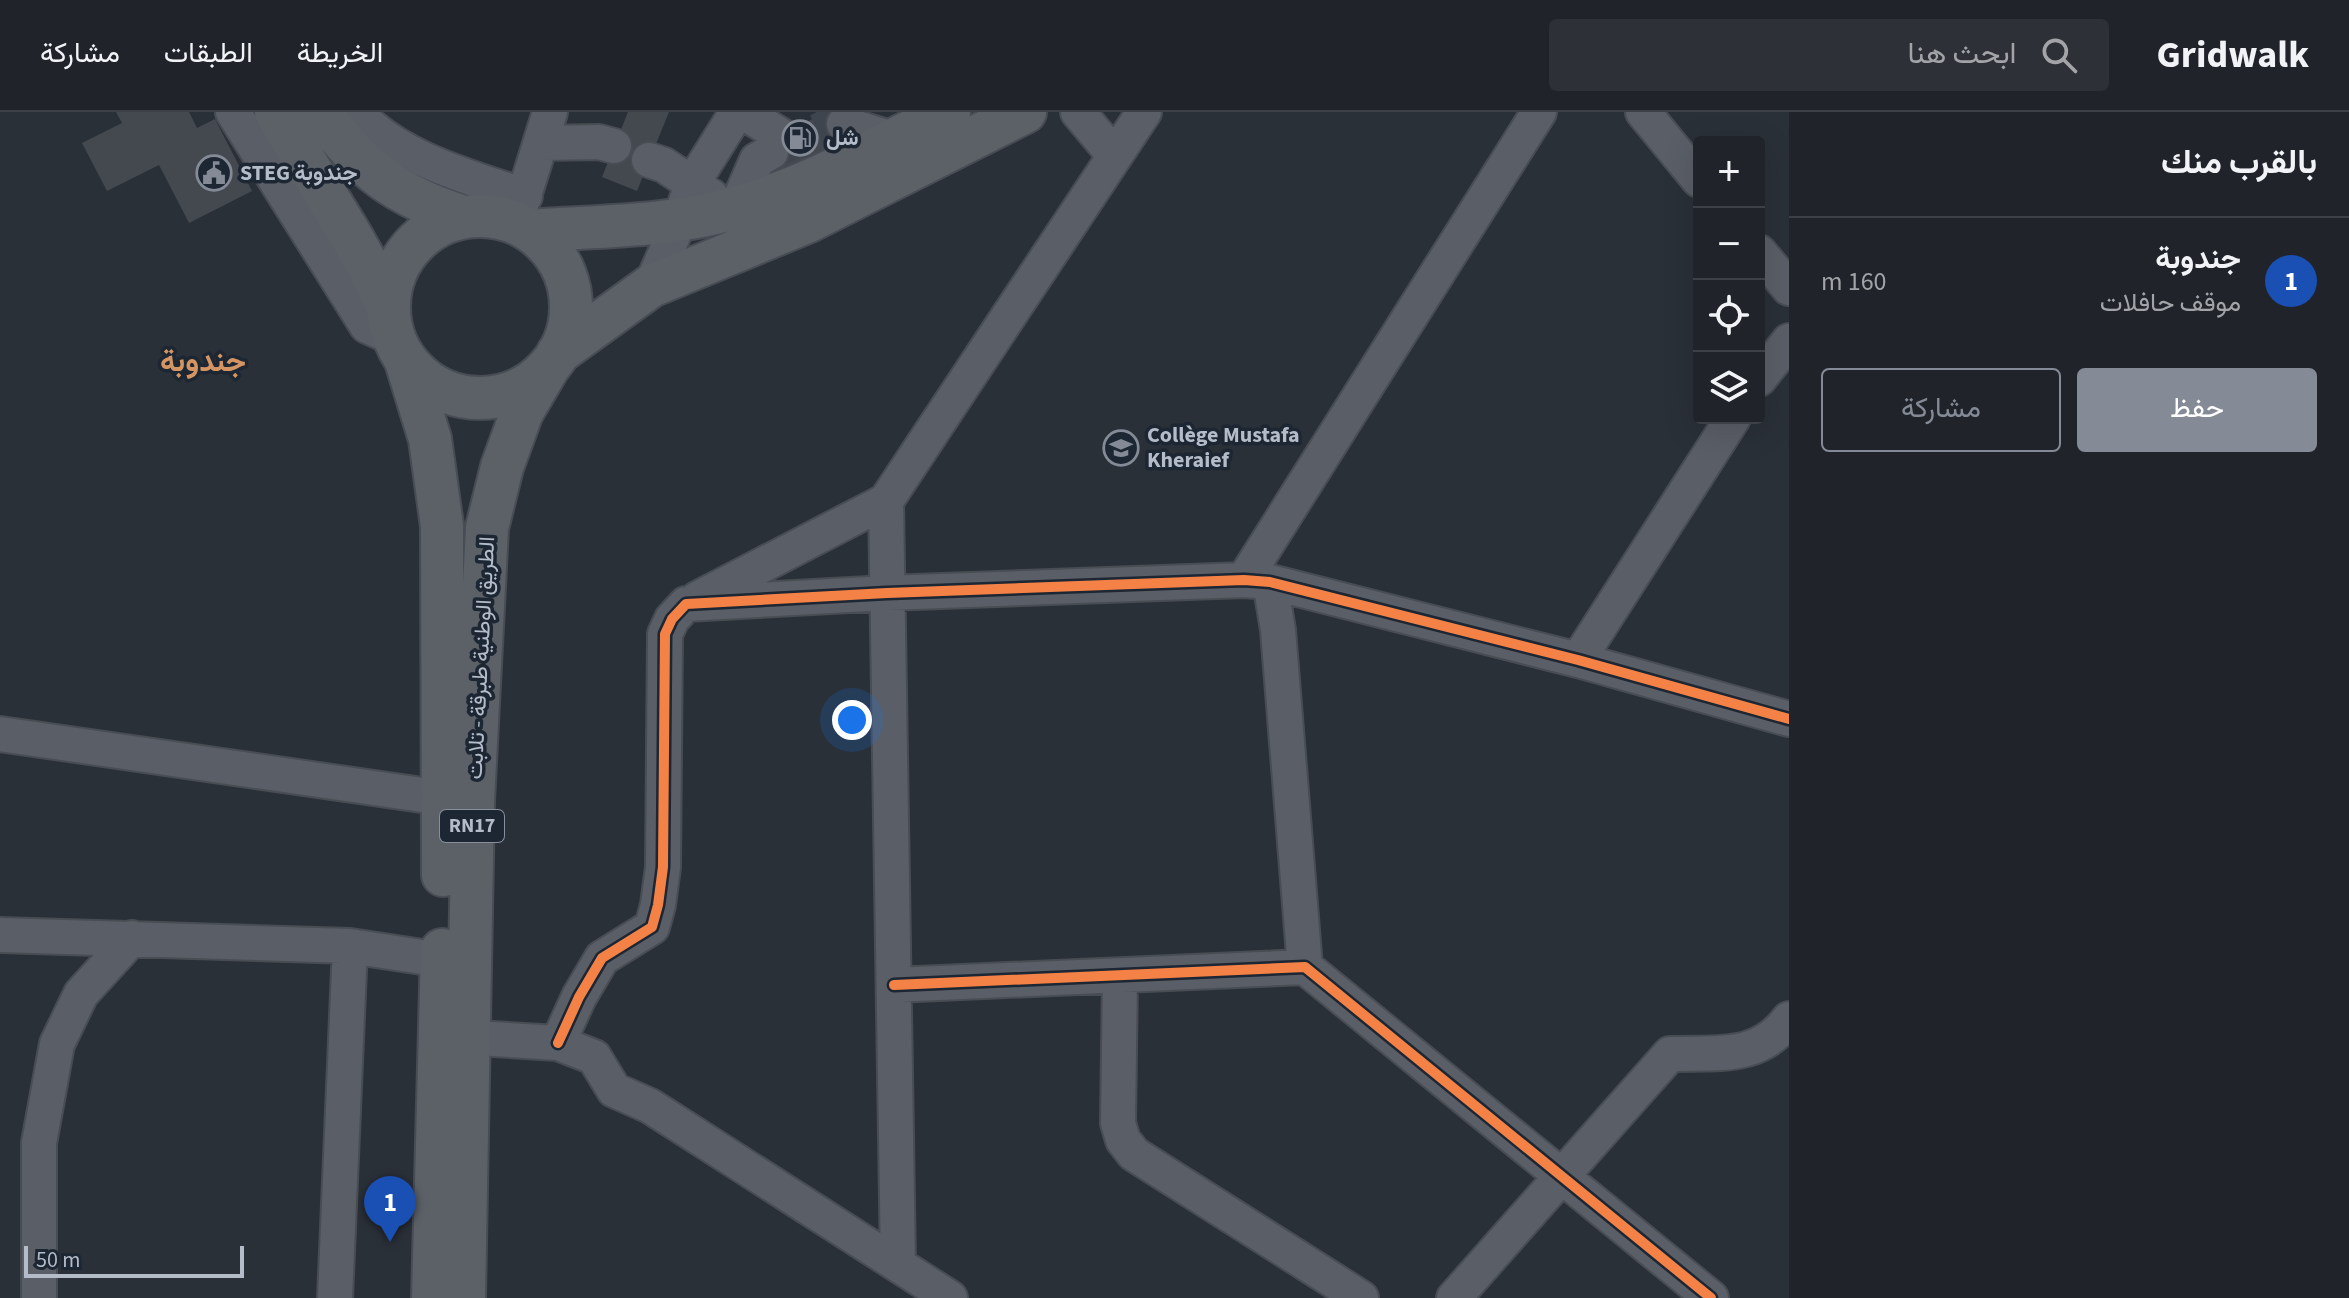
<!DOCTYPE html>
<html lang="ar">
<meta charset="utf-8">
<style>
:root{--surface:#20242a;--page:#2d3036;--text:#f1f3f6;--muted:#a2a4a8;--line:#3d4147;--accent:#848b96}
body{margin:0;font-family:"Source Sans 3",Vazirmatn,sans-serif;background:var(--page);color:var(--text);direction:rtl}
.controls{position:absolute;right:24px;top:24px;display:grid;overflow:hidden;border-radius:8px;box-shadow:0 8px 32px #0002}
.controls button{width:72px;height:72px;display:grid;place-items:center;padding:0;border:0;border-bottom:2px solid var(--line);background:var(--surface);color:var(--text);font:40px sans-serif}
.scale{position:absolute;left:24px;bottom:20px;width:220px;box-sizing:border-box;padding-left:8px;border:4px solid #b4bcc9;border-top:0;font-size:22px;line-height:28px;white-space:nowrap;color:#b4bcc9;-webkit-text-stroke:6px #1d2633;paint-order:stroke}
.you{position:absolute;left:852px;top:608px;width:28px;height:28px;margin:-20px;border:6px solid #fff;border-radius:50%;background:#1a73e8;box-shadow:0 0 0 12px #1a73e833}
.badge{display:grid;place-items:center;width:52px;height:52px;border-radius:50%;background:var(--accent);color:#fff;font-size:26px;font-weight:700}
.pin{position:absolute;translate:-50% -66px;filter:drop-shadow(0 2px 4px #0008)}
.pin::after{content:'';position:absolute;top:42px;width:28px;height:24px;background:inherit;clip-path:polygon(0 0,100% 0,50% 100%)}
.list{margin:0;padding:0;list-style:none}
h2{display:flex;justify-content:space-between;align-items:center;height:104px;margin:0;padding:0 32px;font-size:34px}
h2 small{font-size:26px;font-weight:400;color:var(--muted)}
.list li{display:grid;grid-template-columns:52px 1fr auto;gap:24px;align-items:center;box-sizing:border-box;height:128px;padding:0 32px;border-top:2px solid var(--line)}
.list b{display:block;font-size:30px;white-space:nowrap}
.list p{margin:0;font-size:26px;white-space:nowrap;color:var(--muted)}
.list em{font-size:26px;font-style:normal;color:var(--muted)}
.actions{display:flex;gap:16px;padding:24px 32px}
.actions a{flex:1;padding:18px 0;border:2px solid var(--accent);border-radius:8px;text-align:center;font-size:28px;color:var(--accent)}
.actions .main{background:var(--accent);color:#fff}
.icon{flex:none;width:44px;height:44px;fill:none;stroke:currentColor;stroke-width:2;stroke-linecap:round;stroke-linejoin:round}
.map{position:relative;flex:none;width:1789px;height:1186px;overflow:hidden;direction:ltr}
header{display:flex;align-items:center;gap:48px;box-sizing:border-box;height:112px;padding:0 40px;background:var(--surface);border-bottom:2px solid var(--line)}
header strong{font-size:38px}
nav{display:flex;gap:44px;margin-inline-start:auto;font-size:28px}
.search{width:560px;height:72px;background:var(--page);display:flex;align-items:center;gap:20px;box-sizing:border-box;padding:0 28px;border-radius:8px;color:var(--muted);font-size:30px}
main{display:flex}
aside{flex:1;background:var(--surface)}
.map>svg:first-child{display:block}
</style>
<header>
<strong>Gridwalk</strong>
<div class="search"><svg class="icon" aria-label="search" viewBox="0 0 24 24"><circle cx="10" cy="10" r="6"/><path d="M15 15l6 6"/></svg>ابحث هنا</div>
<nav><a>الخريطة</a><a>الطبقات</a><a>مشاركة</a></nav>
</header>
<main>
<aside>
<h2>بالقرب منك<small></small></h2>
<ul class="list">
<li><span class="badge" style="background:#1a4fb4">1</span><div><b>جندوبة</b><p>موقف حافلات</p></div><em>160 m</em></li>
</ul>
<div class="actions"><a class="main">حفظ</a><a>مشاركة</a></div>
</aside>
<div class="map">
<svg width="1789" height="1186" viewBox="0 0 1789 1186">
<rect width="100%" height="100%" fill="#2a3038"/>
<!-- building -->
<path fill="#444950" d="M 116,0 L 189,0 L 197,16 L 215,7 L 252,79 L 189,111 L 159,53 L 107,79 L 82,31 L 122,11 Z
M 628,0 L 669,0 L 637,79 L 602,65 Z
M 826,0 L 838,0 L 850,24 L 781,60 L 766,31 Z"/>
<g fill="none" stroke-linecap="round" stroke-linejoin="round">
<!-- minor-tunnel -->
<path stroke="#3f454e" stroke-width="34" stroke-dasharray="34 17" stroke-linecap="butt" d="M 771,40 L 825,15 L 844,12"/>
<defs>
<path id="minor" d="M 233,0 L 367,214 L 394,226
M 356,0 C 397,46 468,65 525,84
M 743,0 L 780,23
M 1078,0 L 1115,44
M 1643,0 L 1699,68
M 844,12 L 893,27 L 901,42
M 541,31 L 599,30 L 614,34
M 649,48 L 664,53 L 711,84
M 736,96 L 757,48 L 771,40
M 518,103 L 550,0
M 1759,140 L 1789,176
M 651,174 L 680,108 L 692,72 L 737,0
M 1759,267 L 1789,229
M 886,389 L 898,1152
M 1244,468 L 1539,0
M 1270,470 L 1278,518 L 1305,855
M 697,487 L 886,389 L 1144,0
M 1578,548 L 1733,306
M 0,622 L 443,686
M 0,823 L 350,834 L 468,852
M 1120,865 L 1118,1011 L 1123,1028 L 1134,1042 L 1361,1186
M 894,873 L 1305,855 L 1711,1186
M 443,924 L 558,931 L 594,945 L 614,978 L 650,994 L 950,1186
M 558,931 L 579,885 L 602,846 L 652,815 L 658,793 L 663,755 L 665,522 L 672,507 L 686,492 L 887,481 L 1244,468 L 1270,470 L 1578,548 L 1789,607
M 39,1186 L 39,1031 L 57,932 L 81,882 L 132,826
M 335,1186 L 350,834
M 1454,1186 L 1670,942 C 1717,940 1758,949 1789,907"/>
<path id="major" d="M 276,0 C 313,68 361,129 389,200
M 320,0 C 361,57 396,84 464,105
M389 195a91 91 0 1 1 182 0a91 91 0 1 1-182 0Z
M 530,119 C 597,114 667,115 731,97 C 808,76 878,35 949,0
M 558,241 L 651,174 L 809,109 L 1025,0
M 406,249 L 430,327 L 442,414 L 443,763
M 433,1186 L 442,838
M 464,1186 L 473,689 L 487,416 L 502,355 L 522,300 L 549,254"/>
</defs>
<!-- minor casing -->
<use href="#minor" stroke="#484c53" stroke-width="38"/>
<!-- major casing -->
<use href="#major" stroke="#484c55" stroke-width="46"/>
<!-- minor -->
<use href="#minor" stroke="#5a5e66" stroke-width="34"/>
<!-- major -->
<use href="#major" stroke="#5c6168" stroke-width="42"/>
<defs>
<path id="cycleway" d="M 894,873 L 1305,855 L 1711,1186
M 558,931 L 579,885 L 602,846 L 652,815 L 658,793 L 663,755 L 665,522 L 672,507 L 686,492 L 887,481 L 1244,468 L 1270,470 L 1578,548 L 1789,607"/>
</defs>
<!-- cycleway casing -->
<use href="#cycleway" stroke="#1d2633" stroke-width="15"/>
<!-- cycleway -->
<use href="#cycleway" stroke="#f48246" stroke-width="10"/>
</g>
<!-- icons -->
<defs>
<symbol id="fuel-ring" viewBox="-11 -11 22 22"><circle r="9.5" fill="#1d2633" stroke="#848b96" stroke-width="1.5"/><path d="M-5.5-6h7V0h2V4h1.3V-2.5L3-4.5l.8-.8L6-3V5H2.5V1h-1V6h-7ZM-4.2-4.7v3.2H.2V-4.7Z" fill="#848b96"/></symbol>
<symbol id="civic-ring" viewBox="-11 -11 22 22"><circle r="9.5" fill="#1d2633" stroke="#848b96" stroke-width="1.5"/><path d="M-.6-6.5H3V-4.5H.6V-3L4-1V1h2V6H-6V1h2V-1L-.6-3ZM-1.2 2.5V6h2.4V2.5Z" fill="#848b96"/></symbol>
<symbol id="school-ring" viewBox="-11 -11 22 22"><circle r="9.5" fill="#1d2633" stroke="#848b96" stroke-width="1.5"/><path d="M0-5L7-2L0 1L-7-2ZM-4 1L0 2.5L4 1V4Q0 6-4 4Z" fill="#848b96"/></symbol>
</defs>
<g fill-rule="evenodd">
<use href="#fuel-ring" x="780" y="6" width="40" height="40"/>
<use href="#civic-ring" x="194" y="41" width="40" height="40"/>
<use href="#school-ring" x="1101" y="316" width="40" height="40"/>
</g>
<g text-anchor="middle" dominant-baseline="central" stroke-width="7" stroke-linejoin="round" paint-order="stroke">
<!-- shield labels -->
<rect fill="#1d2633" stroke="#878f9c" stroke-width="2" x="440" y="698" width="64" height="32" rx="6"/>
<g font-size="20" font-weight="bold" fill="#b4bcc9">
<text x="472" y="714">RN17</text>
</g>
<!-- poi labels -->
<g font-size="22" font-weight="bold" fill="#b4bcc9" stroke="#1d2633" text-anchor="start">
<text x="826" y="26">شل</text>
<text x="240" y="61">STEG جندوبة</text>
<text x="1147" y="323">Collège Mustafa<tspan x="1147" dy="25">Kheraief</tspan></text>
</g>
<!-- street labels -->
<g font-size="22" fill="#b4bcc9" stroke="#1d2633">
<text transform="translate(481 546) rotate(-87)">الطريق الوطنية طبرقة - تلابت</text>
</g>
<!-- district labels -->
<g font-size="30" font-weight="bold" fill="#d59563" stroke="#1d2633">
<text x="203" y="249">جندوبة</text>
</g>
</g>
</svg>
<div class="controls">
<button>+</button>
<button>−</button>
<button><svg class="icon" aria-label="locate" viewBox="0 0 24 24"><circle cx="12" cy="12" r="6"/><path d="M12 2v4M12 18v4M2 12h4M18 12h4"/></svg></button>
<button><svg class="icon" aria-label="layers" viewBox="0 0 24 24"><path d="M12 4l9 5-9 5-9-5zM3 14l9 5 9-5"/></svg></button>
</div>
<div class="scale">50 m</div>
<div class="you"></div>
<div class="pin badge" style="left:390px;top:1130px;background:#1a4fb4">1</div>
</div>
</main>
